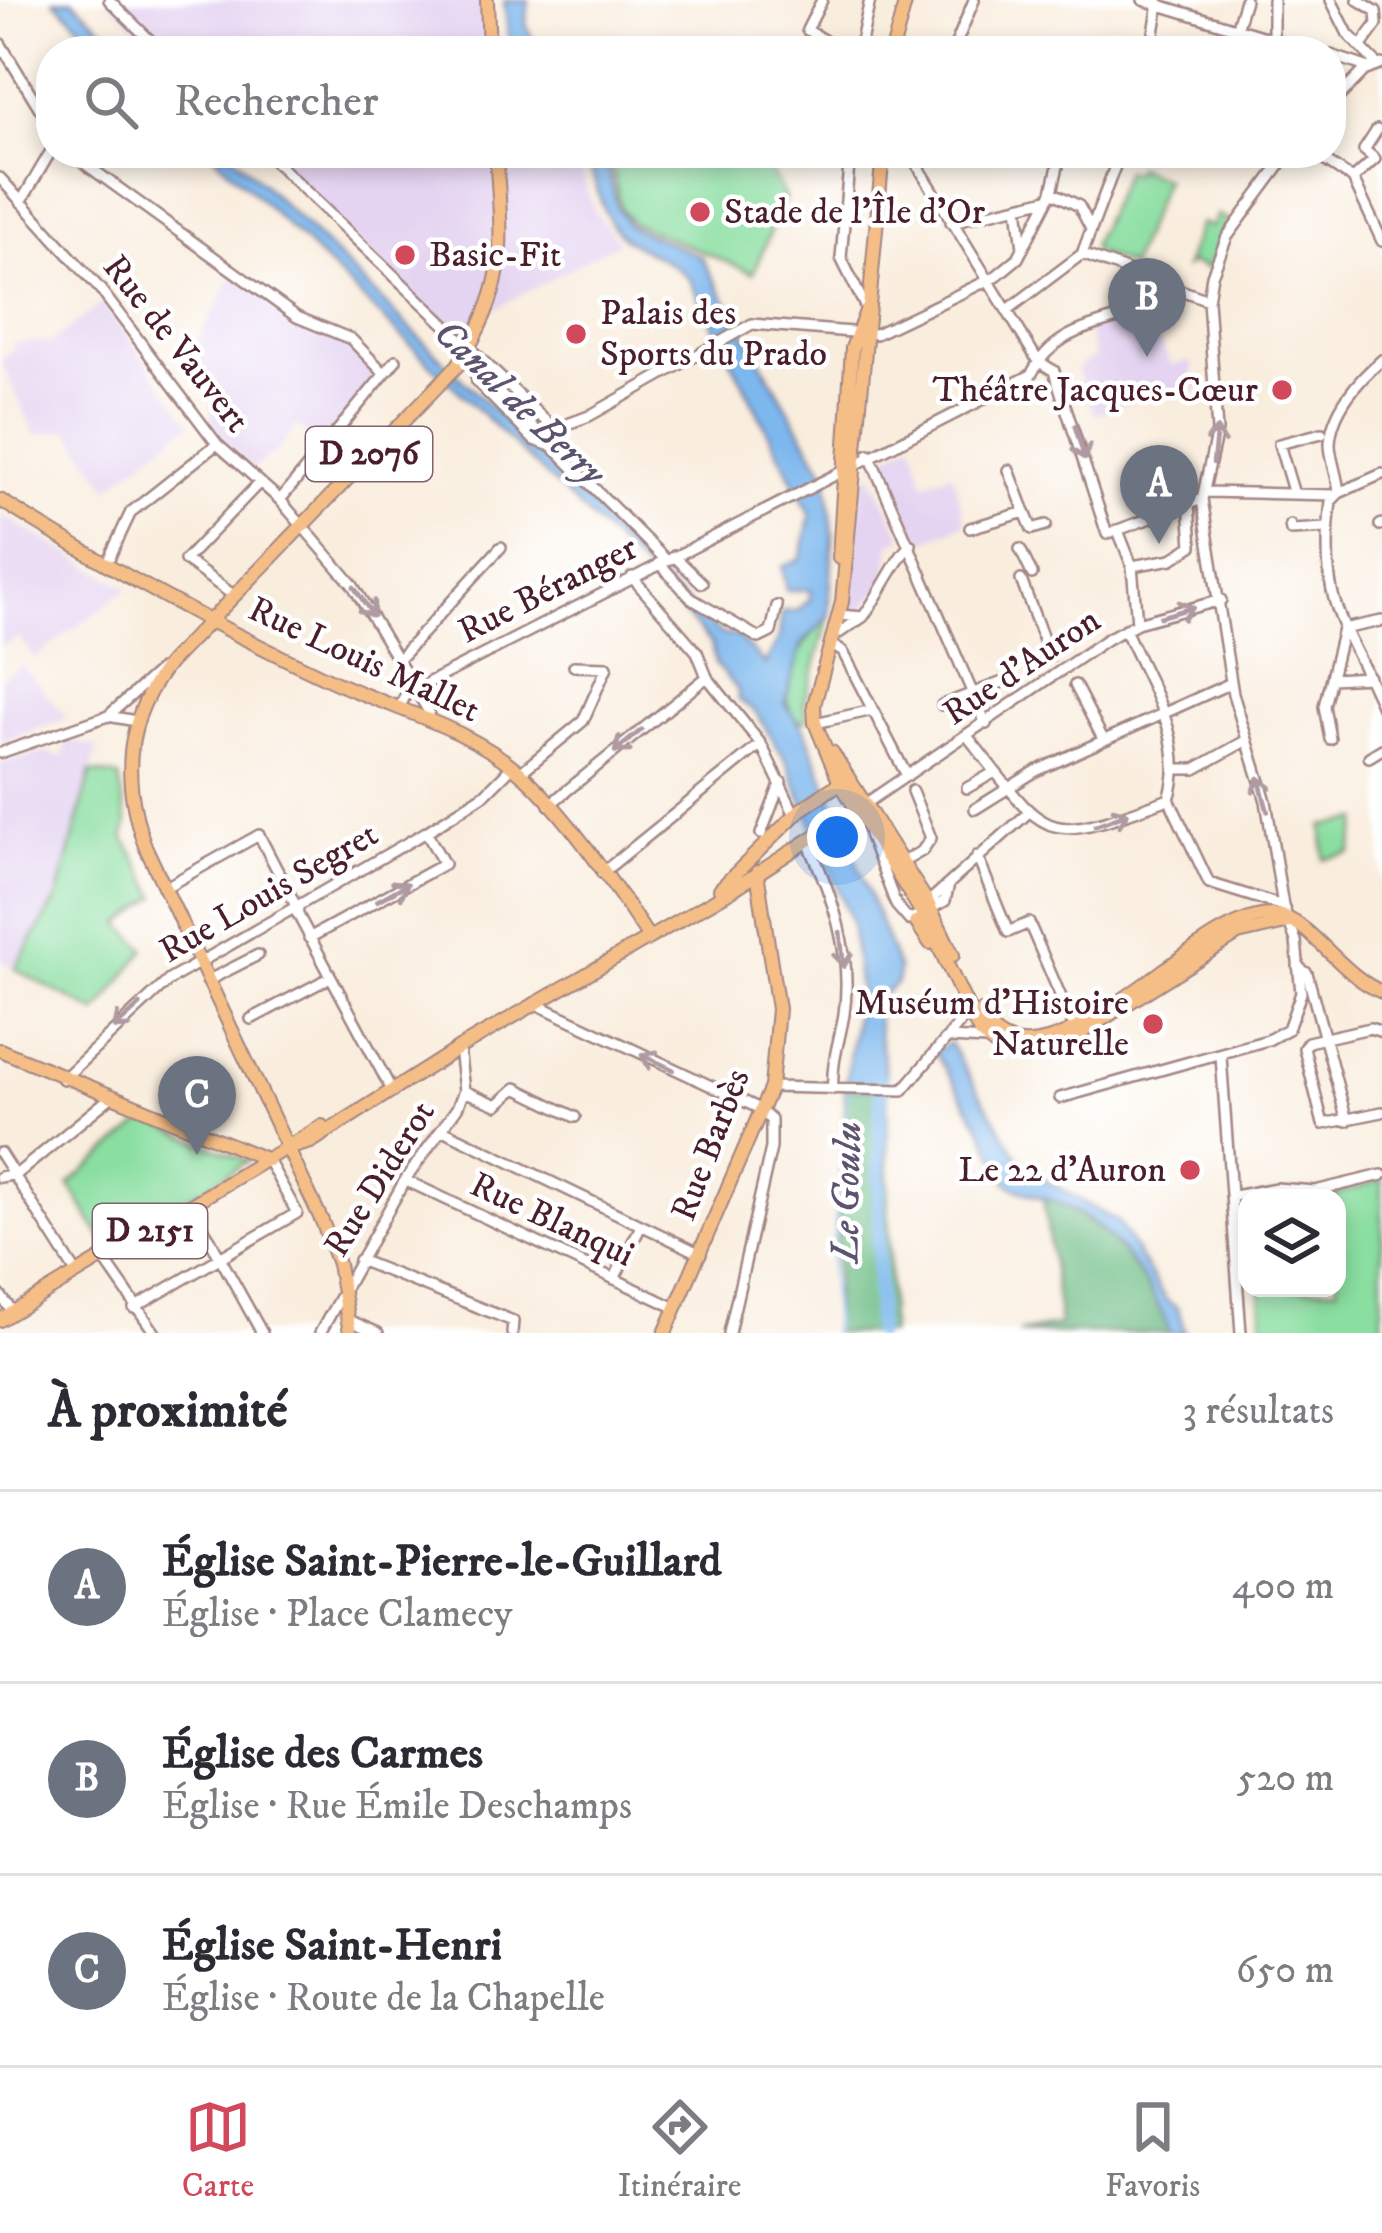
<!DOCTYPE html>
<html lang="fr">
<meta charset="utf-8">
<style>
:root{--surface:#fff;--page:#f7f7f7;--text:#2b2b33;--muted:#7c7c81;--line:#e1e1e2;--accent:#d1495b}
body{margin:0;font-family:"IM FELL DW Pica",serif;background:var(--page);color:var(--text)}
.controls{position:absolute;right:36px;bottom:36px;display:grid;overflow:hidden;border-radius:24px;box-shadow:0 6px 18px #0003}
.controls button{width:108px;height:108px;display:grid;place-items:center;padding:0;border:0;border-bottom:3px solid var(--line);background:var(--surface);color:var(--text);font:60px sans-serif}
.you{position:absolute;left:837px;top:837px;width:42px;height:42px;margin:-30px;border:9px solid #fff;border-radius:50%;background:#1a73e8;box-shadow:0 0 0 18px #1a73e833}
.badge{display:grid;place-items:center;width:78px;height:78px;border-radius:50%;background:var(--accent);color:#fff;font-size:39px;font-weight:700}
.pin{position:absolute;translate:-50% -99px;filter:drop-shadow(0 3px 6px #0008)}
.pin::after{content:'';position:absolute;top:63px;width:42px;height:36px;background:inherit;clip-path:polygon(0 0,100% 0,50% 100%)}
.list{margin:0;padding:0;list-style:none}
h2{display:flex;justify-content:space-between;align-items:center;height:156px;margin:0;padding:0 48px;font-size:51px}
h2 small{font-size:39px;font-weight:400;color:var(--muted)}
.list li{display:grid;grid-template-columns:78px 1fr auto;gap:36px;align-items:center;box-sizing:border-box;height:192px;padding:0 48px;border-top:3px solid var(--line)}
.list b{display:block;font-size:45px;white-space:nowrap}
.list p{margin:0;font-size:39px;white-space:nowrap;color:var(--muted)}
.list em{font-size:39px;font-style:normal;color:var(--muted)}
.icon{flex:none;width:66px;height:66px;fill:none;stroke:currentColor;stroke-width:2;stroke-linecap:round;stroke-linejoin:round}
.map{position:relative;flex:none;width:1382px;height:1333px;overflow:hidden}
.search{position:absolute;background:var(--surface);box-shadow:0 6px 18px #0003;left:36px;right:36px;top:36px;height:132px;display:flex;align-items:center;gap:30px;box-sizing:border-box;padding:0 42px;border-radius:48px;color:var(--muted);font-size:45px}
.sheet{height:732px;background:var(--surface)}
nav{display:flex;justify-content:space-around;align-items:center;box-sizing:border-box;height:168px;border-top:3px solid var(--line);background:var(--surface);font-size:33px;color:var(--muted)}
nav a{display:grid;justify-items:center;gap:6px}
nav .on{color:var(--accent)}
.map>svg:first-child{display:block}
</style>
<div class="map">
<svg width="1382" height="1333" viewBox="0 0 1382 1333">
<rect width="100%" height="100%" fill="#fff"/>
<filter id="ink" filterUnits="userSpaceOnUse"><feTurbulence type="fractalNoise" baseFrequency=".00833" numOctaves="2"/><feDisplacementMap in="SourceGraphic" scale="24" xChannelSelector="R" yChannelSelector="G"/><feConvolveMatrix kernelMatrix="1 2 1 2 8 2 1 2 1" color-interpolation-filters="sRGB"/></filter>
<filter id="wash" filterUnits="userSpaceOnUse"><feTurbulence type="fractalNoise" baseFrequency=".004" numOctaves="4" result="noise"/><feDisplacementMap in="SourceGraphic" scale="48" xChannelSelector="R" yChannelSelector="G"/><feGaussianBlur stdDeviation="2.7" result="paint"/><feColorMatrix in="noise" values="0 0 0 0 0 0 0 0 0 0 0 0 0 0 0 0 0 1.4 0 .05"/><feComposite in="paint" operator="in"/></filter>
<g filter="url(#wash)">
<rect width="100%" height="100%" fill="#f9eddd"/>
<!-- built -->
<path fill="#e4d3f1" d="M 107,0 L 486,0 L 489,51 L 160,51 Z
M 266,153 L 574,153 L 595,212 L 619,242 L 488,313 L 468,349 Z
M 234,274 L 302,323 L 338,332 L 378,367 L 378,377 L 322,443 L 296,426 L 279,450 L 251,469 L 210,424 L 213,396 L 187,361 Z
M 103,303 L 191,423 L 109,487 L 69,430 L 35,435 L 1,361 L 14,348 L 13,342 L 51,342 Z
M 1143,310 L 1151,336 L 1153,328 L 1171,365 L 1192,362 L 1192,383 L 1209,388 L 1159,391 L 1094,415 L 1076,369 L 1095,357 L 1088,330 Z
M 913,442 L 924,483 L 952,473 L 966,523 L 918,544 L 876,461 Z
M 871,475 L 903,537 L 891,543 L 886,580 L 859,613 L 851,607 L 862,479 Z
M 0,514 L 128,588 L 34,659 L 19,637 L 0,647 Z
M 22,665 L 67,718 L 0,743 L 0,679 Z
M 68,740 L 98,747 L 57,899 L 15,969 L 0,960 L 0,764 L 43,752 L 63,757 Z"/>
<!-- green -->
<path fill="#89dea0" stroke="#6a7e66" stroke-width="3" d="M 634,153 L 760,153 L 785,198 L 753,273 L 631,222 L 621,209 L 611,160 Z
M 1136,167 L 1165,179 L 1130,266 L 1095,252 L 1092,246 L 1125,171 L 1132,174 Z
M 1217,215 L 1228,221 L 1208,269 L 1191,263 L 1185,267 L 1200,223 L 1211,227 Z
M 829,617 L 804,705 L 807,720 L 801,722 C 765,693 802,640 829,617 Z
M 91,772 L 119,777 L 127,823 L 124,837 L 157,896 L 121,924 L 145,949 L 97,1013 L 15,969 L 57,899 Z
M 1359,820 L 1351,853 L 1324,859 L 1323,826 Z
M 146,1120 L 248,1161 L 106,1246 L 69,1184 Z
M 1382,1180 L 1382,1333 L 1263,1333 L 1261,1288 L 1337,1288 L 1337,1198 L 1327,1197 Z"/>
<!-- forest -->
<path fill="#6ebd86" stroke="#5c6e58" stroke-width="3" d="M 845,1088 L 887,1090 L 890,1333 L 833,1333 Z
M 1043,1197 C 1101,1218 1149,1275 1170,1333 L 1018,1333 L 1060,1325 Z"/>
<!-- water -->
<path fill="#7cb7ee" stroke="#636b8c" stroke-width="3" d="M 54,0 L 73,0 L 126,51 L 107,51 Z
M 504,0 L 529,0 L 526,23 L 536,51 L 510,51 Z
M 212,153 L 231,153 L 659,572 L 657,576 L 721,634 L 737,636 L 765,664 L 779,639 L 782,612 L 797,611 L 810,599 L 810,590 L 786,590 L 782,567 L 801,559 L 811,515 L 690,280 C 666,253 637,253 618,232 C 599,211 597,179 584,153 L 605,153 L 617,207 L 628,225 L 701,257 L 827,476 L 833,535 L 829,617 L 802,644 L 785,703 L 806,732 L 898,968 L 897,983 L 878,998 C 874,1037 886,1053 887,1090 L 845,1088 L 859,990 L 851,921 L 788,764 L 755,711 L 738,700 L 738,690 L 716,665 L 711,644 L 653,579 Z
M 949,1043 L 1025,1168 L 1118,1222 L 1166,1300 L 1178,1309 L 1185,1333 L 1170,1333 C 1153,1286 1113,1230 1068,1207 C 1049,1197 1022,1196 1006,1181 L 982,1128 L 934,1051 Z"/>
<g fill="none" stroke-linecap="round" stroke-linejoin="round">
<!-- stream -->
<path stroke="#7cb7ee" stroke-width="3" d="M 834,1333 L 831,1272 L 848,1090"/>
<!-- river -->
<path stroke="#7cb7ee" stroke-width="14" d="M 877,1333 L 881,1080"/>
</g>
</g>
<g filter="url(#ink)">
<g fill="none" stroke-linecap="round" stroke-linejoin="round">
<defs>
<path id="minor" d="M 109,0 L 161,51
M 822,0 L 807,30 L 842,51
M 1143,0 L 1311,51
M 1331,0 L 1348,34 L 1378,65
M 1358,0 L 1376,11 L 1377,24 L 1361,46
M 1237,26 L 1245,0
M 0,43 L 51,127
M 859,51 L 870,0
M 953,51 L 974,0
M 1151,51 L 1159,3
M 1273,51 L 1273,0
M 1331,55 L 1369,68
M 1331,105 L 1364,71 L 1382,64
M 70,153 L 297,317 L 351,339 L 384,373
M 266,153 L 554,429
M 850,153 L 841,258 L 867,310
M 910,153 L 1038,361 L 1054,371 L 1107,534 L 1202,499
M 1313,153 L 1353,179 L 1382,241
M 0,178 L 100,289 L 217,444 L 280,500 L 352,584 L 429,712 L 426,719
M 1353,179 L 1375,159 L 1364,150 L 1377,130
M 1052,192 L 1079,206 L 1091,229
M 21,202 L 51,151
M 1018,206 L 1023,249
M 951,222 L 1048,199
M 1082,254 L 1208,300
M 1009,309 L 1082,254 L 1120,153
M 463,357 L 666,560
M 475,370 L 477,382 L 534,440 L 548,445
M 554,429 L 589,416 L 752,324 L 876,334 L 995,277 L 1018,258 L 1052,192 L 1061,153
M 869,454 L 986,724
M 1009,470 L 1025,512
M 1293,491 L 1279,444 L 1322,433
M 1206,492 L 1336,495
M 1339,493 L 1331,501 C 1319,606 1343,617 1382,707
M 1339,493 C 1338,477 1330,458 1330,444 C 1331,411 1359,379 1382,360
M 1339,493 L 1382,474
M 280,500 L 396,360
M 1290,525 L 1291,530 L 1327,528
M 1380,525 L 1382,524
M 970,528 L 1025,512 L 1032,529 L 1046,525
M 1119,533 L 1132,566 L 1137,623
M 1020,549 L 1032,574
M 674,556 L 702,583
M 659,563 L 692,599 L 759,638 L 771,632 L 777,606
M 106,565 L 131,512 L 217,444
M 1132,566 L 1172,559 L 1192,546 L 1189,505
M 632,577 L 697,652 L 707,677 L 761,744 L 795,815
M 1021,580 L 1050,657
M 233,595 L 185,560 L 259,483
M 839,615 L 863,617 C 878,598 898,554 911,545
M 1343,629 L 1382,621
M 833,637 L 863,617
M 830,644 L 843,652 L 907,776
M 399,659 L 501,547
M 1331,679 L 1369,677
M 1075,685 L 1103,739
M 942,705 L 1000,683
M 399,709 L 406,694 L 1031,375 C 1062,312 1130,331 1171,290
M 108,716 L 136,721
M 815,723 L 873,710
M 968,737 C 1052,842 1039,846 1169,799 C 1189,741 1147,681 1125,629
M 1330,739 L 1324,706 L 1343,629
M 0,753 L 108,716 L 161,669
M 1369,757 L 1382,749
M 1174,769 L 1195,769 L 1247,740
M 520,773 L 583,721 L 607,667 L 574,666
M 967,788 L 995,772
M 1169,799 L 1209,883 L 1283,906
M 865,804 L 1107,639 L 1137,623 L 1221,600
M 549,805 L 707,677
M 975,809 L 1036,771 L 1231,683
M 761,834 L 781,782
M 869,834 L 896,905 L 909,920 L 945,901 L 949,884
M 807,840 C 832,895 853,952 844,1014 C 840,1039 831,1063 833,1089
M 977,856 L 1008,932 L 1029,923 L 1074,1027
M 899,864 L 922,851 L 931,838 L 912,791
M 602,873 L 761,744
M 164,888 L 259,835 L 298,910
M 925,905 L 1028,813
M 296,911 L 391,1089
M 309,938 L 444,864 L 426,832
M 1298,967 L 1307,973 L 1347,1121
M 207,981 L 258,955
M 534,1003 L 756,1107 L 771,1120 L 771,1148 L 729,1333
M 251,1019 L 331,977
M 1382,1032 L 1370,1028 L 1308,1042 L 1304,1048 L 1323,1124 L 1382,1112
M 950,1038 L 986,1040
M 1221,1056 L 1241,1333
M 63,1079 L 169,980 L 426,832 L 485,794 L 512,767
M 771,1087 L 903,1090 L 970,1011
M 464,1091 L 497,1105 L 516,1088 L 575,1117
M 1060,1098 L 1268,1040 L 1288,1029 L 1301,993 L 1296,941 L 1283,906 L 1266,801 L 1233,694 L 1202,499 L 1217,431 L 1208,300 L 1212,275 L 1227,237 L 1289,153
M 443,1130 L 701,1254
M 0,1153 L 77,1274
M 0,1177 L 17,1174 L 111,1097
M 405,1180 L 676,1308
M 1234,1196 L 1276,1188 L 1315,1191 L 1382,1175
M 192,1207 L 262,1333
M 103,1258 L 155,1333
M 359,1260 L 513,1321 L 512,1333
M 614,1279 L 641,1226
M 0,1295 L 13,1312
M 134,1308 L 297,1213 L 268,1160
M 348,1320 L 378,1333
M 320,1333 L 405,1180 L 457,1108 L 464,1091 L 459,1048"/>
<path id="major" d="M 487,0 L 489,51
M 892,51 L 906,0
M 883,153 L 842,602 L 814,705 L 815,723 L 840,783 L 924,916 L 980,1033 L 1001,1050 L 1024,1053 L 1076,1036 L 1238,934 L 1290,922
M 0,500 C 106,567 216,627 330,680 C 395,710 473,728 526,778 C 570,819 616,888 649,938
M 839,558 L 852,348 L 866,311
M 832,752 L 928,903 L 953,955
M 720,889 L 800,810 L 840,783
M 916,922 L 930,943
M 979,1012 C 1040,1124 1203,897 1281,916 C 1312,924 1342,976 1382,992
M 0,1050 L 268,1160
M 286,1149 L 311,1142 L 459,1048 L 732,890 L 861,806
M 0,1320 L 322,1126
M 350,1333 L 338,1264 L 322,1221 L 145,846 C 121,779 124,719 170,662 L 458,365 C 510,283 502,246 496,153
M 665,1333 L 771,1087 L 778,1009 L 757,872"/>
</defs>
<!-- minor casing -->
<use href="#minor" stroke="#a28684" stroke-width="14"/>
<!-- major casing -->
<use href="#major" stroke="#a28684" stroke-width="16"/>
<!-- minor -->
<use href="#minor" stroke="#fff" stroke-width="9"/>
<!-- major -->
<use href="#major" stroke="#f6be87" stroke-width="12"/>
</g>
<!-- one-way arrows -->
<defs><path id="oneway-shaft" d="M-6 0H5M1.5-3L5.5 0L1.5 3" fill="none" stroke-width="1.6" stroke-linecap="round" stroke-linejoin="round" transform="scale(3)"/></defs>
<g stroke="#ae9aa0">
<use href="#oneway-shaft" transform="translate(1080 443) rotate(73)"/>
<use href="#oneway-shaft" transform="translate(1215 445) rotate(-84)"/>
<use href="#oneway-shaft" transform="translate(364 602) rotate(56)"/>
<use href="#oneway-shaft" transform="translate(1177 612) rotate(-16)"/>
<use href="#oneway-shaft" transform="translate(628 741) rotate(141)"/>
<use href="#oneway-shaft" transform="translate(1263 794) rotate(-105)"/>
<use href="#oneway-shaft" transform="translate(1112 819) rotate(-20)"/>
<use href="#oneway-shaft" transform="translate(393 892) rotate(-29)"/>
<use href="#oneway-shaft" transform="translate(842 950) rotate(84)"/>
<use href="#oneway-shaft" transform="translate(127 1017) rotate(138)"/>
<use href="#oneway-shaft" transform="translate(657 1062) rotate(-155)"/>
</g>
</g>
<!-- markers -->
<g fill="#d1495b" stroke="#fff" stroke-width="4.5">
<circle cx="700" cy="212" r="12"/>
<circle cx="405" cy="255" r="12"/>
<circle cx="576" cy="334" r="12"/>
<circle cx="1282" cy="390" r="12"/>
<circle cx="1153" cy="1024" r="12"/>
<circle cx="1190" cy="1170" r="12"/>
</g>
<g text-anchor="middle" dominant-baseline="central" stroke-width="9" stroke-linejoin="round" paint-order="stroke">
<!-- shield labels -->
<g fill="#fff" stroke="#80626b" stroke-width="3">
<rect x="306" y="427" width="126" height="54" rx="9"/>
<rect x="93" y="1204" width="114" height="54" rx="9"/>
</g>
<g font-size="33" font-weight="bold" fill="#4a1f2b">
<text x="369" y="454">D 2076</text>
<text x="150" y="1231">D 2151</text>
</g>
<!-- poi labels -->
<g font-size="36" fill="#4a1f2b" stroke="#fff" text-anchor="start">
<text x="724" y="212">Stade de l'Île d'Or</text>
<text x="429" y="255">Basic-Fit</text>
<text x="600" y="313">Palais des<tspan x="600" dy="41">Sports du Prado</tspan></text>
<text x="1258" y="390" text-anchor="end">Théâtre Jacques-Cœur</text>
<text x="1129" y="1003" text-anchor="end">Muséum d'Histoire<tspan x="1129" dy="41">Naturelle</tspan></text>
<text x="1166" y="1170" text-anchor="end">Le 22 d'Auron</text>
</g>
<!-- street labels -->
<g font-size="36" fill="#4a1f2b" stroke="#fff">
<text transform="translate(176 344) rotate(52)">Rue de Vauvert</text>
<text transform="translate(548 590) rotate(-27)">Rue Béranger</text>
<text transform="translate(364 660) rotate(25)">Rue Louis Mallet</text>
<text transform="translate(1022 667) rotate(-34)">Rue d'Auron</text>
<text transform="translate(269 893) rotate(-30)">Rue Louis Segret</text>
<text transform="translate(711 1145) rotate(-69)">Rue Barbès</text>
<text transform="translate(380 1179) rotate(-58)">Rue Diderot</text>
<text transform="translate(552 1220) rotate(25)">Rue Blanqui</text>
</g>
<!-- water labels -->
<g font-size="39" font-style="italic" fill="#5c546f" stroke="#fff">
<text transform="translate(519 403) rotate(44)">Canal de Berry</text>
<text transform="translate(847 1192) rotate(-89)">Le Goulu</text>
</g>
</g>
</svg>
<div class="controls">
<button><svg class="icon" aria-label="layers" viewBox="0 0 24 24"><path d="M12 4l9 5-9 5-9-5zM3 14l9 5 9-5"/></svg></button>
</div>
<div class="you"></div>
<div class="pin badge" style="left:1159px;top:544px;background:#6b7280">A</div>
<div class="pin badge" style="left:1147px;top:357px;background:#6b7280">B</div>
<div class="pin badge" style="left:197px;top:1155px;background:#6b7280">C</div>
<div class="search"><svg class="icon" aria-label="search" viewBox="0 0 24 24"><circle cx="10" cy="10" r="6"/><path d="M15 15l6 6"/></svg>Rechercher</div>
</div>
<section class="sheet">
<h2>À proximité<small>3 résultats</small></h2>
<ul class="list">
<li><span class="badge" style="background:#6b7280">A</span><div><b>Église Saint-Pierre-le-Guillard</b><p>Église · Place Clamecy</p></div><em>400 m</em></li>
<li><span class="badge" style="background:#6b7280">B</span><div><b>Église des Carmes</b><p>Église · Rue Émile Deschamps</p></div><em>520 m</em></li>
<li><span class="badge" style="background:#6b7280">C</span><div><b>Église Saint-Henri</b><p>Église · Route de la Chapelle</p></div><em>650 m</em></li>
</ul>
</section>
<nav>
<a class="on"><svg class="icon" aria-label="map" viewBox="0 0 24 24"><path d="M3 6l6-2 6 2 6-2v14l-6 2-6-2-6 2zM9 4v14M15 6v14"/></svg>Carte</a>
<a><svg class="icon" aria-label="directions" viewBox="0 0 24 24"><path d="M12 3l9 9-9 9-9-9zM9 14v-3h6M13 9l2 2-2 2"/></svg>Itinéraire</a>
<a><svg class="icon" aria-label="saved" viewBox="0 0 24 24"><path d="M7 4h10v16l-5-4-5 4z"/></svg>Favoris</a>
</nav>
